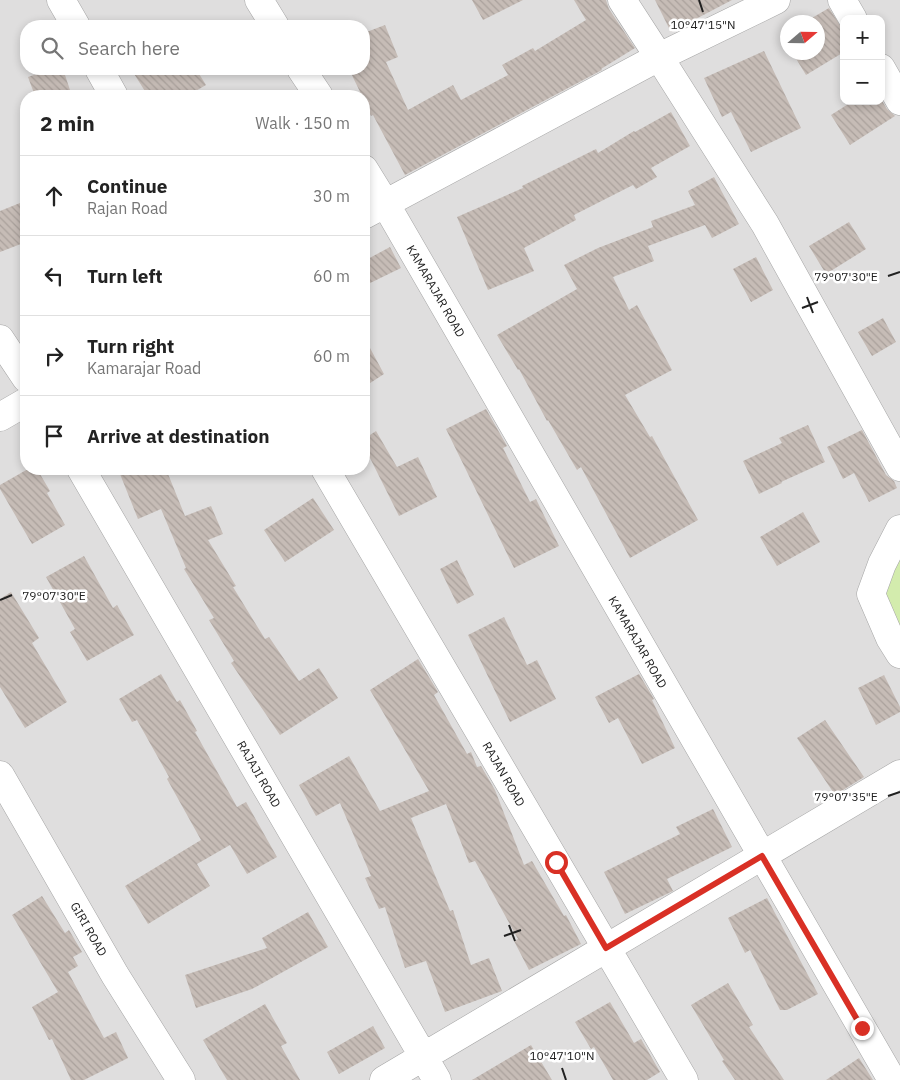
<!DOCTYPE html>
<meta charset="utf-8">
<style>
:root{--surface:#fff;--page:#f2f2f2;--text:#222;--muted:#767676;--line:#e0e0e0}
body{margin:0;font-family:"IBM Plex Sans",sans-serif;background:var(--page);color:var(--text)}
.controls{position:absolute;right:15px;top:15px;display:grid;overflow:hidden;border-radius:10px;box-shadow:0 2px 8px #0003}
.controls button{width:45px;height:45px;display:grid;place-items:center;padding:0;border:0;border-bottom:1px solid var(--line);background:var(--surface);color:var(--text);font:25px sans-serif}
.compass{position:absolute;left:780px;top:15px;width:45px;height:45px;border-radius:50%;background:var(--surface);box-shadow:0 2px 8px #0003;rotate:70deg}
.stop{position:absolute;width:15px;height:15px;margin:-11px;border:4px solid #d93025;border-radius:50%;background:#fff}
.stop.end{background:#d93025;border-color:#fff;box-shadow:0 1px 5px #0008}
.list{margin:0;padding:0;list-style:none}
h2{display:flex;justify-content:space-between;align-items:center;height:65px;margin:0;padding:0 20px;font-size:21px}
h2 small{font-size:16px;font-weight:400;color:var(--muted)}
.list li{display:grid;grid-template-columns:32px 1fr auto;gap:15px;align-items:center;box-sizing:border-box;height:80px;padding:0 20px;border-top:1px solid var(--line)}
.list b{display:block;font-size:19px;white-space:nowrap}
.list p{margin:0;font-size:16px;white-space:nowrap;color:var(--muted)}
.list em{font-size:16px;font-style:normal;color:var(--muted)}
.icon{flex:none;width:28px;height:28px;fill:none;stroke:currentColor;stroke-width:2;stroke-linecap:round;stroke-linejoin:round}
.map{position:relative;flex:none;width:900px;height:1080px;overflow:hidden}
.search{position:absolute;background:var(--surface);box-shadow:0 2px 8px #0003;left:20px;top:20px;width:350px;height:55px;display:flex;align-items:center;gap:12px;box-sizing:border-box;padding:0 18px;border-radius:20px;color:var(--muted);font-size:19px}
.panel{position:absolute;background:var(--surface);box-shadow:0 2px 8px #0003;left:20px;top:90px;width:350px;height:385px;border-radius:20px}
.map>svg:first-child{display:block}
</style>
<div class="map">
<svg width="900" height="1080" viewBox="0 0 900 1080">
<defs>
<pattern id="building-back-hatch" width="6" height="6" patternUnits="userSpaceOnUse" patternTransform="scale(1.25)"><rect width="6" height="6" fill="#c6bcb6"/><path d="M-1 5l2 2M0 0l6 6M5-1l2 2" fill="none" stroke="#aaa19c"/></pattern>
</defs>
<rect width="100%" height="100%" fill="#f1ede7"/>
<!-- residential -->
<path fill="#dfdede" fill-rule="evenodd" d="M 0,0 L 900,0 L 900,1080 L 0,1080 ZM 844,19 L 881,19 L 881,101 L 844,101 ZM 788,22 L 818,22 L 818,52 L 788,52 ZM 26,26 L 364,26 L 364,69 L 26,69 ZM 26,96 L 364,96 L 364,469 L 26,469 Z"/>
<!-- grass -->
<path fill="#d3ecad" d="M 900,555 L 900,632 L 881,597 Z"/>
<!-- building -->
<path fill="url(#building-back-hatch)" d="M 472,0 L 523,0 L 483,20 Z
M 574,0 L 606,0 L 609,9 L 635,48 L 601,69 L 602,70 L 405,175 L 373,115 L 371,116 L 364,101 L 364,96 L 362,96 L 349,69 L 364,69 L 364,33 L 385,25 L 398,57 L 386,62 L 408,110 L 453,85 L 461,100 L 508,75 L 502,65 L 533,48 L 535,51 L 586,20 Z
M 655,0 L 732,0 L 671,32 Z
M 829,8 L 844,31 L 844,52 L 806,75 L 792,52 L 818,52 L 818,22 L 805,22 Z
M 764,51 L 801,128 L 751,152 L 731,112 L 722,117 L 704,78 Z
M 51,69 L 63,69 L 70,90 L 54,96 L 35,96 L 28,77 Z
M 131,69 L 196,69 L 206,85 L 187,96 L 148,96 Z
M 853,101 L 882,101 L 887,109 L 895,116 L 850,145 L 831,115 Z
M 671,112 L 690,146 L 651,168 L 657,177 L 636,189 L 633,185 L 574,215 L 576,220 L 524,248 L 534,271 L 488,290 L 457,217 L 523,188 L 522,186 L 596,149 L 598,153 L 634,131 L 635,132 Z
M 714,177 L 739,224 L 712,238 L 705,225 L 648,246 L 654,261 L 613,277 L 629,310 L 637,305 L 672,370 L 625,395 L 650,437 L 652,436 L 698,520 L 630,558 L 581,467 L 577,470 L 548,420 L 547,421 L 519,369 L 518,370 L 497,335 L 577,289 L 564,265 L 598,248 L 653,227 L 651,221 L 695,205 L 688,191 Z
M 20,203 L 26,219 L 26,242 L 0,252 L 0,211 Z
M 849,222 L 866,249 L 826,274 L 809,246 Z
M 390,247 L 401,268 L 364,286 L 364,261 Z
M 756,257 L 773,290 L 751,302 L 733,269 Z
M 883,318 L 896,342 L 872,356 L 858,332 Z
M 364,337 L 384,374 L 364,387 Z
M 486,409 L 507,446 L 503,448 L 530,502 L 536,499 L 559,546 L 514,568 L 446,429 Z
M 808,425 L 825,462 L 781,482 L 782,483 L 759,494 L 743,461 L 782,443 L 779,438 Z
M 862,430 L 886,475 L 894,481 L 897,488 L 869,502 L 854,473 L 843,479 L 827,447 Z
M 376,431 L 397,467 L 418,457 L 437,497 L 399,516 L 370,458 L 364,462 L 364,439 Z
M 28,469 L 37,469 L 50,491 L 47,493 L 65,525 L 32,544 L 0,489 L 0,485 Z
M 118,469 L 166,469 L 185,516 L 211,506 L 223,534 L 208,540 L 236,586 L 233,587 L 265,639 L 269,637 L 299,681 L 319,668 L 338,698 L 280,735 L 231,663 L 234,661 L 209,620 L 214,618 L 184,569 L 186,568 L 161,509 L 138,519 Z
M 313,498 L 334,530 L 285,562 L 264,530 Z
M 803,512 L 820,542 L 777,566 L 760,537 Z
M 84,556 L 113,608 L 117,605 L 134,635 L 87,661 L 70,632 L 75,629 L 46,577 Z
M 457,560 L 474,595 L 457,604 L 440,569 Z
M 11,592 L 39,638 L 32,643 L 67,702 L 25,728 L 0,687 L 0,599 Z
M 504,617 L 527,665 L 537,660 L 556,699 L 510,722 L 468,635 Z
M 418,659 L 438,692 L 434,695 L 467,754 L 471,752 L 477,767 L 481,766 L 495,790 L 524,865 L 532,861 L 564,916 L 566,915 L 581,944 L 529,970 L 514,941 L 518,939 L 475,861 L 469,863 L 446,804 L 411,818 L 450,911 L 453,910 L 471,965 L 489,958 L 502,991 L 445,1012 L 426,961 L 405,968 L 385,907 L 379,909 L 365,878 L 371,876 L 340,803 L 316,816 L 299,785 L 349,756 L 380,811 L 429,791 L 370,690 Z
M 161,674 L 177,702 L 180,700 L 197,731 L 195,732 L 237,807 L 246,802 L 277,857 L 247,874 L 230,845 L 197,864 L 210,886 L 148,924 L 125,886 L 201,840 L 167,779 L 169,777 L 137,720 L 132,722 L 119,699 Z
M 639,674 L 654,699 L 652,700 L 675,748 L 642,764 L 618,718 L 609,723 L 595,697 Z
M 884,675 L 900,707 L 900,712 L 876,725 L 858,688 Z
M 825,720 L 864,777 L 835,795 L 797,738 Z
M 713,809 L 732,847 L 667,879 L 673,891 L 625,914 L 604,872 L 680,834 L 676,827 Z
M 42,896 L 65,933 L 69,930 L 82,952 L 73,957 L 78,966 L 68,972 L 104,1038 L 116,1032 L 128,1058 L 84,1080 L 71,1080 L 52,1039 L 49,1040 L 32,1007 L 58,992 L 12,915 Z
M 767,898 L 818,994 L 787,1010 L 780,1010 L 750,950 L 745,953 L 728,918 Z
M 308,912 L 328,947 L 252,989 L 196,1008 L 185,975 L 267,948 L 262,938 Z
M 728,983 L 753,1025 L 749,1027 L 784,1080 L 735,1080 L 722,1061 L 724,1060 L 691,1005 Z
M 610,1002 L 634,1043 L 641,1039 L 660,1072 L 647,1080 L 613,1080 L 594,1047 L 591,1049 L 575,1022 Z
M 265,1004 L 287,1043 L 281,1046 L 300,1080 L 227,1080 L 203,1040 Z
M 373,1026 L 385,1048 L 339,1074 L 327,1052 Z
M 531,1045 L 552,1080 L 472,1080 Z
M 859,1058 L 873,1080 L 826,1080 Z"/>
<g fill="none" stroke-linecap="round" stroke-linejoin="round">
<defs>
<path id="minor" d="M 61,0 L 76,26
M 259,0 L 275,26
M 622,0 L 659,57 L 776,0
M 842,0 L 853,19
M 881,68 L 900,101
M 99,69 L 114,96
M 301,69 L 319,96
M 364,169 L 385,203 L 892,1080
M 364,215 L 659,57 L 765,224 L 900,467
M 0,339 L 26,378
M 0,417 L 26,402
M 81,469 L 437,1080
M 325,469 L 684,1080
M 900,529 L 882,564 L 871,594 L 890,638 L 900,654
M 0,775 L 115,975 L 181,1080
M 384,1080 L 900,774"/>
</defs>
<!-- minor casing -->
<use href="#minor" stroke="#a5a5a5" stroke-width="29"/>
<!-- minor -->
<use href="#minor" stroke="#fff" stroke-width="28"/>
</g>
<g fill="none" stroke-linecap="round" stroke-linejoin="round">
<!-- route -->
<path stroke="#d93025" stroke-width="6" d="M 556,862 L 606,948 L 762,856 L 862,1028"/>
</g>
<!-- ticks -->
<path fill="none" stroke="#212121" stroke-width="2" d="M 699,0 L 703,12M 888,276 L 900,272M 807,297 L 813,313M 802,308 L 818,302M 0,600 L 12,595M 888,796 L 900,792M 509,925 L 515,941M 504,936 L 521,930M 562,1068 L 566,1080"/>
<g text-anchor="middle" dominant-baseline="central" stroke-width="5" stroke-linejoin="round" paint-order="stroke">
<!-- street labels -->
<g font-size="12" fill="#212121" stroke="#fff">
<text transform="translate(436 291) rotate(60)">KAMARAJAR ROAD</text>
<text transform="translate(638 642) rotate(60)">KAMARAJAR ROAD</text>
<text transform="translate(259 774) rotate(60)">RAJAJI ROAD</text>
<text transform="translate(504 774) rotate(60)">RAJAN ROAD</text>
<text transform="translate(89 929) rotate(60)">GIRI ROAD</text>
</g>
</g>
<g font-size="12" text-anchor="middle" fill="#212121" stroke="#fff" stroke-width="5" stroke-linejoin="round" paint-order="stroke">
<text x="703" y="29">10°47'15"N</text>
<text x="846" y="281">79°07'30"E</text>
<text x="54" y="600">79°07'30"E</text>
<text x="846" y="801">79°07'35"E</text>
<text x="562" y="1060">10°47'10"N</text>
</g>
</svg>
<div class="controls">
<button>+</button>
<button>−</button>
</div>
<svg class="compass" viewBox="-18 -18 36 36"><path d="M0-13l5 13h-10z" fill="#e53935"/><path d="M0 13l5-13h-10z" fill="#767676"/></svg>
<div class="stop" style="left:556px;top:862px"></div>
<div class="stop end" style="left:862px;top:1028px"></div>
<div class="search"><svg class="icon" aria-label="search" viewBox="0 0 24 24"><circle cx="10" cy="10" r="6"/><path d="M15 15l6 6"/></svg>Search here</div>
<section class="panel">
<h2>2 min<small>Walk · 150 m</small></h2>
<ul class="list">
<li><svg class="icon" aria-label="ahead" viewBox="0 0 24 24"><path d="M12 20V5M6 11l6-6 6 6"/></svg><div><b>Continue</b><p>Rajan Road</p></div><em>30 m</em></li>
<li><svg class="icon" aria-label="left" viewBox="0 0 24 24"><path d="M17 20v-9H6M10 6l-5 5 5 5"/></svg><div><b>Turn left</b></div><em>60 m</em></li>
<li><svg class="icon" aria-label="right" viewBox="0 0 24 24"><path d="M7 20v-9h11M14 6l5 5-5 5"/></svg><div><b>Turn right</b><p>Kamarajar Road</p></div><em>60 m</em></li>
<li><svg class="icon" aria-label="arrive" viewBox="0 0 24 24"><path d="M6 21V4h12l-3 4 3 4H6"/></svg><div><b>Arrive at destination</b></div></li>
</ul>
</section>
</div>
